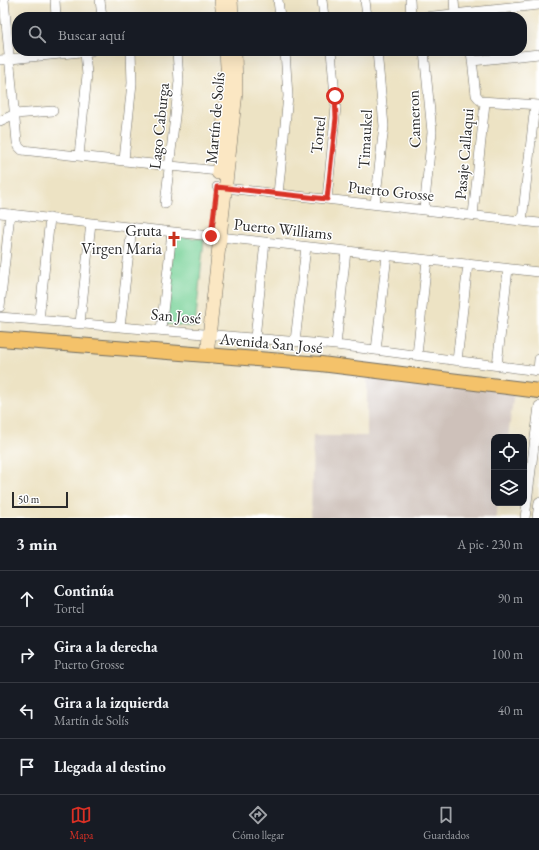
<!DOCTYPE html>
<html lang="es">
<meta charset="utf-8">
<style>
:root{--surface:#171b24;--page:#242831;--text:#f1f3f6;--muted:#9ea1a6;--line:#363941;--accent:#d93025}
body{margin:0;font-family:"EB Garamond",serif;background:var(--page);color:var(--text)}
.controls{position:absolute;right:12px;bottom:12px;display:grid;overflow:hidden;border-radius:8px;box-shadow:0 4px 16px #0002}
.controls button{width:36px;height:36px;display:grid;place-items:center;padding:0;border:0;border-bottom:1px solid var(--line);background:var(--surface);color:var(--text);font:20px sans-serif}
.scale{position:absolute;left:12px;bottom:10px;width:56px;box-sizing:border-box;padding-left:4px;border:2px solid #2b2b2b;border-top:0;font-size:11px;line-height:14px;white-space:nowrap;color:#2b2b2b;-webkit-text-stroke:3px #fff;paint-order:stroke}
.stop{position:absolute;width:12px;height:12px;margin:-9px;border:3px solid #d93025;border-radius:50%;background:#fff}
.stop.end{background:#d93025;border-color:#fff;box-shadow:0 1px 4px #0008}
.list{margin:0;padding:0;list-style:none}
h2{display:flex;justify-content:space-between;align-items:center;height:52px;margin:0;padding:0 16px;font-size:17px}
h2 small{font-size:13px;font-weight:400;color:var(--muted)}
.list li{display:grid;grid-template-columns:26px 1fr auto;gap:12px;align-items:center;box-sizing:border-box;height:56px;padding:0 16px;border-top:1px solid var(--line)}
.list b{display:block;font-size:15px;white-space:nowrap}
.list p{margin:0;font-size:13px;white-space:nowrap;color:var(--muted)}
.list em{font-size:13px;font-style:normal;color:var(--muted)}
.icon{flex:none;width:22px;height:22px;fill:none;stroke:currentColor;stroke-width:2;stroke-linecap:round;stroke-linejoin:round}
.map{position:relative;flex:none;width:539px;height:518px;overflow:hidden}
.search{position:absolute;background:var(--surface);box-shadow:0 4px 16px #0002;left:12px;right:12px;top:12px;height:44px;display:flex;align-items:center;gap:10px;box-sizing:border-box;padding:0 14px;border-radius:16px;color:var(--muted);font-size:15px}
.sheet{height:276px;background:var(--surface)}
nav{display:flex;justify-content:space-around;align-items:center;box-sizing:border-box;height:56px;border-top:1px solid var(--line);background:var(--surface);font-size:11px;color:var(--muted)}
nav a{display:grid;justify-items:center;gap:2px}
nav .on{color:var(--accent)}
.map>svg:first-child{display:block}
</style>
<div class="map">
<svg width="539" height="518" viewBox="0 0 539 518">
<rect width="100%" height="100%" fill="#fff"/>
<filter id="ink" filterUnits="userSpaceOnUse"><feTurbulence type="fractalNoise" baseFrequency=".025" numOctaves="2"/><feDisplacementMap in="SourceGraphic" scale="8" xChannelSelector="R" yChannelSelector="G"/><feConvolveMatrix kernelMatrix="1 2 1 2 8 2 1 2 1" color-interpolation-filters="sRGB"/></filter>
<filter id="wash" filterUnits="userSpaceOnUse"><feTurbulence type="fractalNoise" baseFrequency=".012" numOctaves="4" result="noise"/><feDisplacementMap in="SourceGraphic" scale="16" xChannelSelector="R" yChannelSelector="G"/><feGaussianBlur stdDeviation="0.9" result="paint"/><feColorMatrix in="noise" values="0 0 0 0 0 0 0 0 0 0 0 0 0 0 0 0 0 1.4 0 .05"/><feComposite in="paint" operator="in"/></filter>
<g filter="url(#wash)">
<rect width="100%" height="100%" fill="#ede3c4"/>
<!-- industrial -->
<path fill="#cec1ba" d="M 367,371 L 514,392 L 508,437 L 494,437 L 494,503 L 498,503 L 496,518 L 311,518 L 313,436 L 367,436 Z"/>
<!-- green -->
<path fill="#77d197" stroke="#517e61" d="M 174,236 L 204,239 L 195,327 L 165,324 Z"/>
</g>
<g filter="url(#ink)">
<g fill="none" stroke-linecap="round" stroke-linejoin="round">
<defs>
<path id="street" d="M 4,0 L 17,142 L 19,147 L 22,150 L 218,171
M 55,0 L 56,17
M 100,0 L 102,17
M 278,0 L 280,17
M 322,0 L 324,17
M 365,0 L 367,17
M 410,0 L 411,17
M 454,0 L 455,14
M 424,17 L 539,5
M 424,51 L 432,132 L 424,210
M 471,51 L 476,95 L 481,101 L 539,105
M 0,60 L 91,51
M 472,61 L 539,54
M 0,121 L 15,114 L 53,111
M 79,156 L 87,75 L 85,52
M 124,160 L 132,83 L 131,51
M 217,187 L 539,223
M 278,194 L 288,96 L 285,51
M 327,199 L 336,107 L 331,51
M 165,204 L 179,81 L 177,51
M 375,204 L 384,126 L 377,51
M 0,213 L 539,272
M 473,215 L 485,103
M 522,221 L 535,105
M 0,307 L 10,214
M 0,317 L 336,345 L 539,371
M 39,320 L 50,218
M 80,323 L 91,223
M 120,327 L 132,227
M 161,330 L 172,232
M 255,338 L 265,242
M 295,341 L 306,247
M 336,345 L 346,251
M 376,350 L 387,255
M 417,355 L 427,260
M 457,361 L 468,264
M 497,365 L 508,269
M 538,371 L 539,359
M 525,518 L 539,406
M 537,518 L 539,502"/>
<path id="secondary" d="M 221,0 L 223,17
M 231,0 L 232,17
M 218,173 L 228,82 L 226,51
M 207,355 L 236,92 L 235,51"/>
<path id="primary" d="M 0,339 L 321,364 L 539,391"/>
</defs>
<!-- street casing -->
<use href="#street" stroke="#6f6b61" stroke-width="10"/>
<!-- secondary casing -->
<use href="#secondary" stroke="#6f6b61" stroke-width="14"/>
<!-- primary casing -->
<use href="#primary" stroke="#6f6b61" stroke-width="16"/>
<!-- street -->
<use href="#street" stroke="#fff" stroke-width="9"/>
<!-- secondary -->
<use href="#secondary" stroke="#fbe7c3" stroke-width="13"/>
<!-- primary -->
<use href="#primary" stroke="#f4c26a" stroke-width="14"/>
</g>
</g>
<g fill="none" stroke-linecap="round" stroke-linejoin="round" filter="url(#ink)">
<!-- route -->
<path stroke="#d93025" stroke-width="5" d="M 211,236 L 217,187 L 327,199 L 336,118 L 335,96"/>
</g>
<!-- icons -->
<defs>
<symbol id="church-bare" viewBox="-9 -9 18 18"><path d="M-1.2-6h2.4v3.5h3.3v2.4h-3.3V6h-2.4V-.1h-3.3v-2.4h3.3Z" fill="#c8321e" stroke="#fff" stroke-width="2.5" paint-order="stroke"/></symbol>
</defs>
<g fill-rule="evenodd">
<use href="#church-bare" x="163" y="228" width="22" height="22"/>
</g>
<g text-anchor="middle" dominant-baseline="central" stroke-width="3" stroke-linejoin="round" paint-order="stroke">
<!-- street labels -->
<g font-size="16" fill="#2b2b2b" stroke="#fff">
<text transform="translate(215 118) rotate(-85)">Martín de Solís</text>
<text transform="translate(414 119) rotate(-92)">Cameron</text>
<text transform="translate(159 126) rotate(-84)">Lago Caburga</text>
<text transform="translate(318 135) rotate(-84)">Tortel</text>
<text transform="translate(365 139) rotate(-87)">Timaukel</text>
<text transform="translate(464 154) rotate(-85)">Pasaje Callaqui</text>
<text transform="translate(391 191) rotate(6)">Puerto Grosse</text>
<text transform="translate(283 229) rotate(6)">Puerto Williams</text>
<text transform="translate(176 316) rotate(5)">San José</text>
<text transform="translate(271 343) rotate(5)">Avenida San José</text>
</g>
<!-- poi labels -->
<g font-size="16" fill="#2b2b2b" stroke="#fff" text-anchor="end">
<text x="162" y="230">Gruta<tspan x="162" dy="18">Virgen Maria</tspan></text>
</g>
</g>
</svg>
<div class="controls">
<button><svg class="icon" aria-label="locate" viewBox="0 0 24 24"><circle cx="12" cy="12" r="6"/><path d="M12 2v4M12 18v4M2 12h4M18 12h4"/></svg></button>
<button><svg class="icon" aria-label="layers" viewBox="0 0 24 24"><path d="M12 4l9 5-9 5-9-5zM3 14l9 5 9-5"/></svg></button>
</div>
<div class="scale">50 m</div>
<div class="stop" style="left:335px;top:96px"></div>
<div class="stop end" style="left:211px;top:236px"></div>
<div class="search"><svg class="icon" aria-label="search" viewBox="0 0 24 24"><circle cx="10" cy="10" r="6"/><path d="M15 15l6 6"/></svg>Buscar aquí</div>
</div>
<section class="sheet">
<h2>3 min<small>A pie · 230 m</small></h2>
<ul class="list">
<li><svg class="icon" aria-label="ahead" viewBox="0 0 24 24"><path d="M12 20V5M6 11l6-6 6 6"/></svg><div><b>Continúa</b><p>Tortel</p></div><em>90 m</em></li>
<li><svg class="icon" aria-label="right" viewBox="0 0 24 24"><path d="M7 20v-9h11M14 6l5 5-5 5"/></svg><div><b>Gira a la derecha</b><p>Puerto Grosse</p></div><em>100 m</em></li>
<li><svg class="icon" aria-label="left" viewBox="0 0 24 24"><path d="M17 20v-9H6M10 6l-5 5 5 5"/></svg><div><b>Gira a la izquierda</b><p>Martín de Solís</p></div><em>40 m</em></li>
<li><svg class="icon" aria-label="arrive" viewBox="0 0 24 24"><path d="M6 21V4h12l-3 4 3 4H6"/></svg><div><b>Llegada al destino</b></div></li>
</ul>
</section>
<nav>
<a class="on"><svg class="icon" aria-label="map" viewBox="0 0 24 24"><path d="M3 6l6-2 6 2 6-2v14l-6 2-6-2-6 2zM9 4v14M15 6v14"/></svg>Mapa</a>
<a><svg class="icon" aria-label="directions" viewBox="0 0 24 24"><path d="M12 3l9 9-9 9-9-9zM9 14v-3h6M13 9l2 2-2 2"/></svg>Cómo llegar</a>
<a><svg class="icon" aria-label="saved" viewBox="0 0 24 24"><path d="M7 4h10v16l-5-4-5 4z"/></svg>Guardados</a>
</nav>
